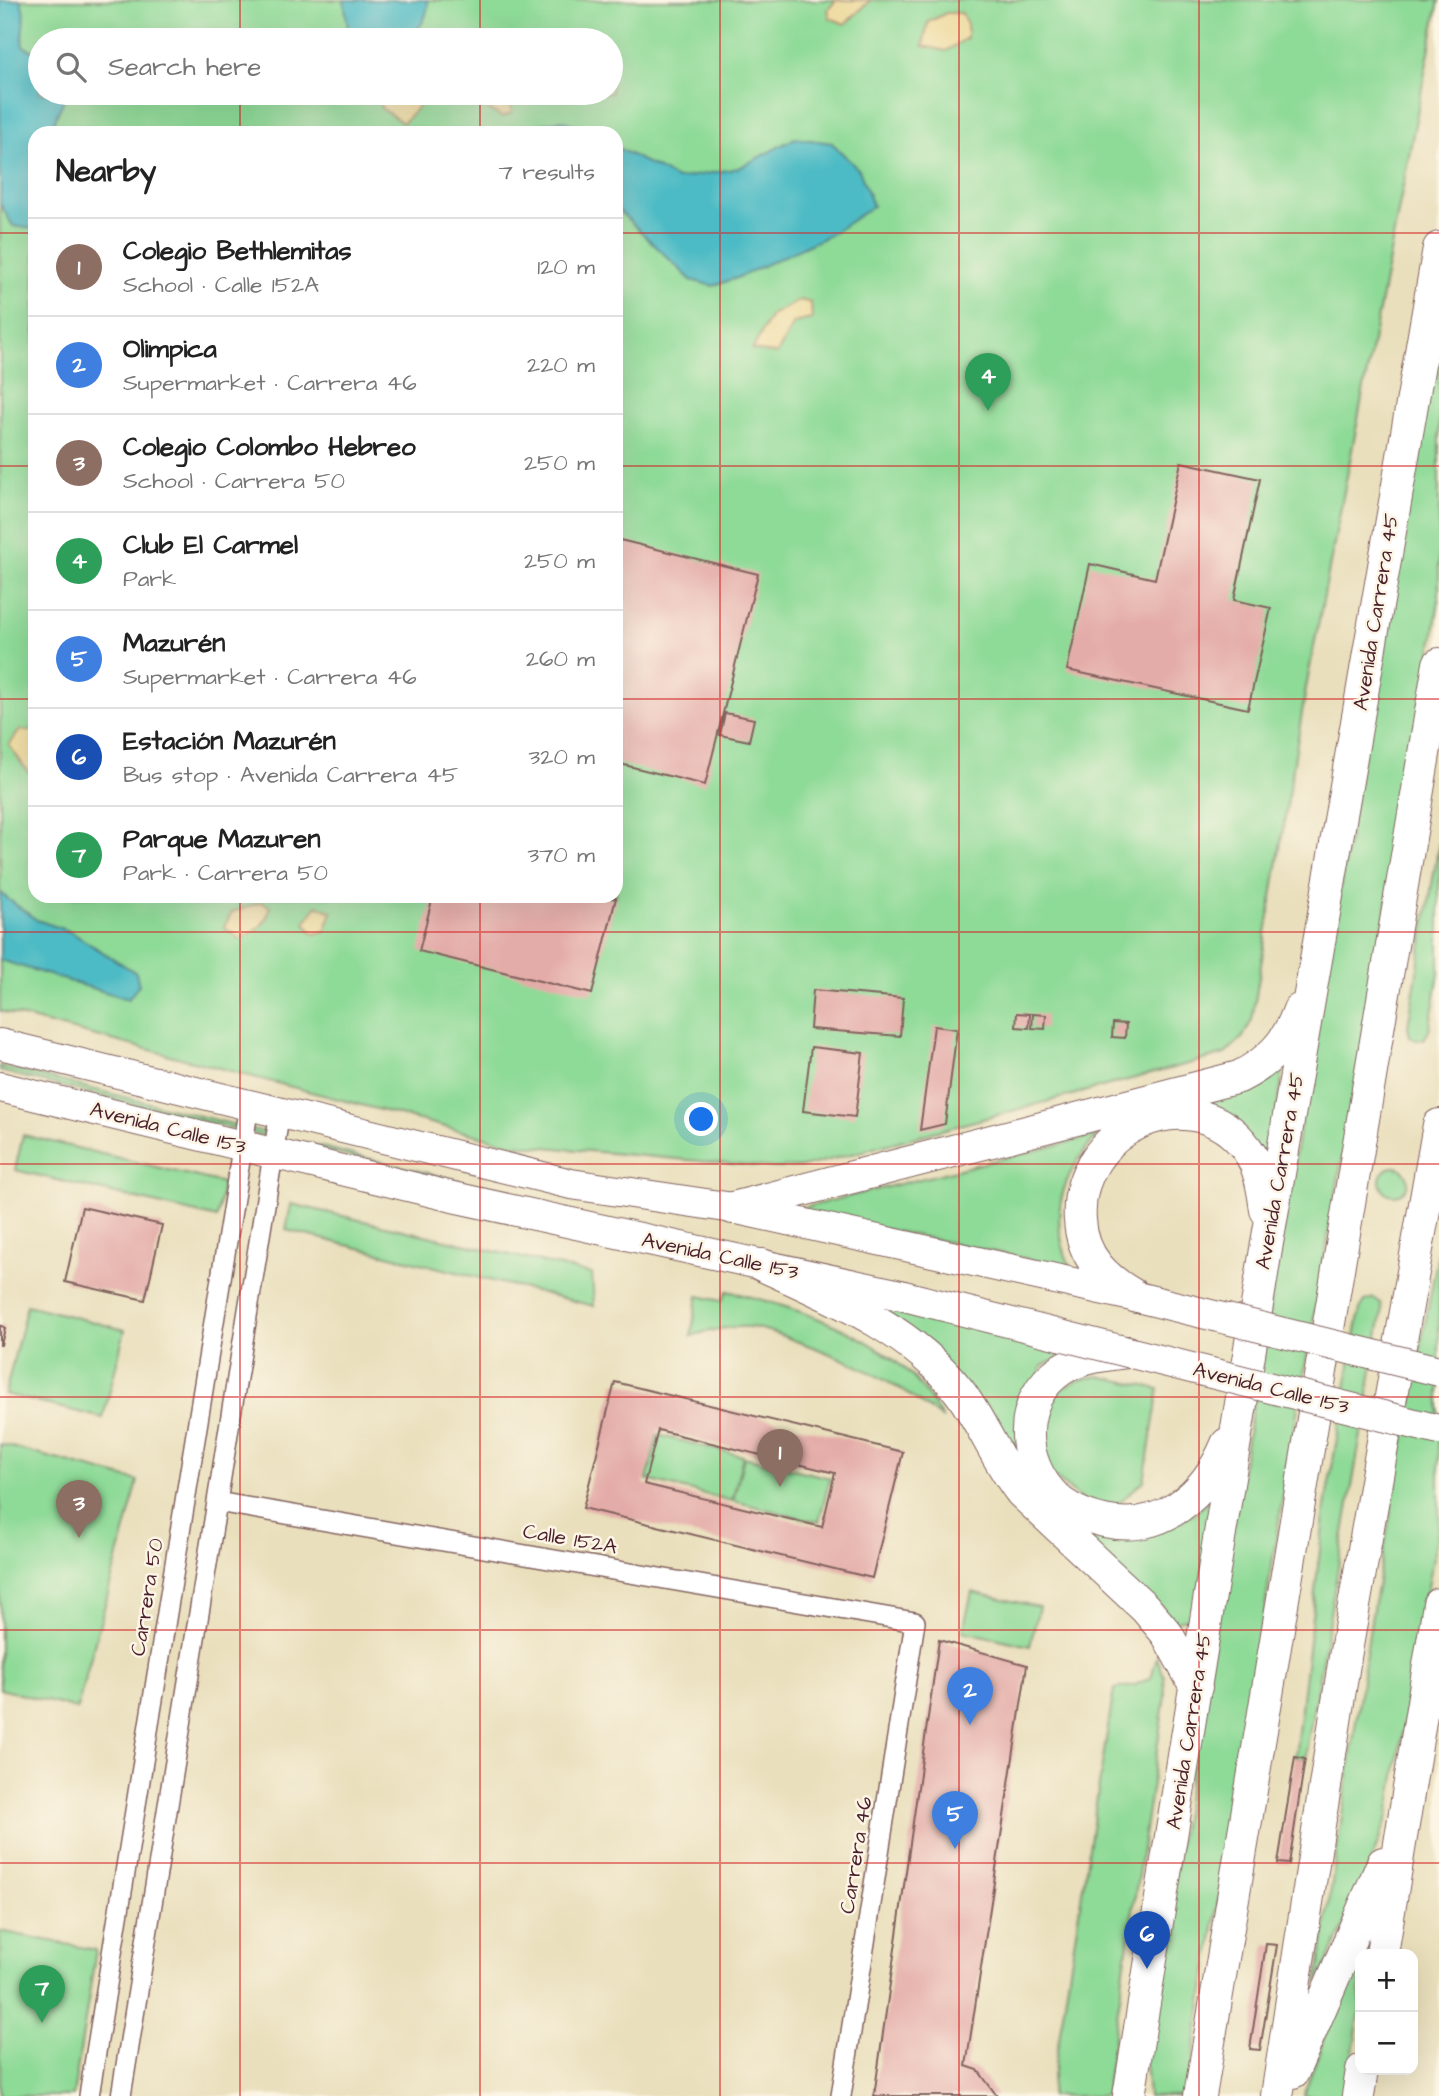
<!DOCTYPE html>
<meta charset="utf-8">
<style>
:root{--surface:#fff;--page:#f2f2f2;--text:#222;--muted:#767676;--line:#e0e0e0;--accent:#ea580c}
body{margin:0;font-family:"Architects Daughter",sans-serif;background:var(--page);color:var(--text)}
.controls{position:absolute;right:21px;bottom:21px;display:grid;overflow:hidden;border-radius:14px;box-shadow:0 7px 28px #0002}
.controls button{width:63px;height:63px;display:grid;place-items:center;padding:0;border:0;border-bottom:2px solid var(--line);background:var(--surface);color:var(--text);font:35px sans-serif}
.you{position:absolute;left:702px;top:1120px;width:24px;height:24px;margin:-18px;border:5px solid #fff;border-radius:50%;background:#1a73e8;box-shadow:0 0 0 10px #1a73e833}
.badge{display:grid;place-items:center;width:46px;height:46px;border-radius:50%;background:var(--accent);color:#fff;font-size:23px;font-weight:700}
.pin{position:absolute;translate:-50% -58px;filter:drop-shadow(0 2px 4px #0008)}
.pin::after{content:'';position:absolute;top:37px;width:24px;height:21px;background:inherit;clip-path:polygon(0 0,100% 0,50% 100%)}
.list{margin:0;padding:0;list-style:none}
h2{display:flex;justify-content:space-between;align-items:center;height:91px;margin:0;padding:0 28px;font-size:30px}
h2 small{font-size:23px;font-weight:400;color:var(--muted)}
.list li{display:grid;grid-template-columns:46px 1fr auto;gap:21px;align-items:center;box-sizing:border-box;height:98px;padding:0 28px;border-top:2px solid var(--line)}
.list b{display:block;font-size:26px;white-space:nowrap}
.list p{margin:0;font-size:23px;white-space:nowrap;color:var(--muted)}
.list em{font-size:23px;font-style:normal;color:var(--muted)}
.icon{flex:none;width:38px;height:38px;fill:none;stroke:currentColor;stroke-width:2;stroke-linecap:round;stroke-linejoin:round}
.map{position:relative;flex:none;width:1439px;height:2096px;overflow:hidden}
.search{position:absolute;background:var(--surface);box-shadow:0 7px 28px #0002;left:28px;top:28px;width:595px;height:77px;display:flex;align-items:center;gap:18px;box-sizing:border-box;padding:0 24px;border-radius:38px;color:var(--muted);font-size:26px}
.panel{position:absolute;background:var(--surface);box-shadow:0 7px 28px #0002;left:28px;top:126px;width:595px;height:777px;border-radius:21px}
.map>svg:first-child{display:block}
</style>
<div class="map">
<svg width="1439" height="2096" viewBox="0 0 1439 2096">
<rect width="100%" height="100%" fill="#fcf5e5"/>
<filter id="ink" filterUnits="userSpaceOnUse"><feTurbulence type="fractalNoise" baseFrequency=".0143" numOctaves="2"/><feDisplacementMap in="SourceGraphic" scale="14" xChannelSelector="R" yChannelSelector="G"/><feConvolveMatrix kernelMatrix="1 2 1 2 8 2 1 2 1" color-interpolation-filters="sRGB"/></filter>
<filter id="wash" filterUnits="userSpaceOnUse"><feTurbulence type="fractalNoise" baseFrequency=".00686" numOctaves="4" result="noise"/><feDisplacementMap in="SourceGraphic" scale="28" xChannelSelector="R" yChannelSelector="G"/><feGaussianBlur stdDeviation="1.57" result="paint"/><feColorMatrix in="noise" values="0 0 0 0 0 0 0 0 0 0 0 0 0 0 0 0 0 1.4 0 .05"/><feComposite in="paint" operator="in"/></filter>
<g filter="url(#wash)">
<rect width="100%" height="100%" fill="#e9dfbc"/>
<!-- green -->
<path fill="#8eda97" stroke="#6c7c61" stroke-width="2" fill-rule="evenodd" d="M 0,0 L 1439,0 L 1306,688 L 1252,1020 L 1243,1037 L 1225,1054 L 803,1167 L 776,1168 L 511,1144 L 0,1011 ZM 40,40 L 611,40 L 611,93 L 40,93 ZM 35,133 L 616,133 L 616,896 L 35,896 Z
M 1439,303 L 1439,600 L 1428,672 L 1289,1458 L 1187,2096 L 1148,2096 L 1144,2050 Z
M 1439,843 L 1439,973 L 1429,1031 L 1424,1039 L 1416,1040 L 1410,1036 L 1408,1026 Z
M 1285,1059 L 1268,1166 L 1192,1109 L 1250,1087 Z
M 0,1066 L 272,1134 L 271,1138 L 0,1071 Z
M 23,1135 L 223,1183 L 217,1218 L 15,1170 Z
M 1098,1135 C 1062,1173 1047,1218 1071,1268 L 794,1210 Z
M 306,1143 L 496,1190 L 495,1193 L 306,1146 Z
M1380 1181a14 14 0 1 1 28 0a14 14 0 1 1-28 0Z
M 291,1204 L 592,1274 L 594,1306 L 286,1230 Z
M 1439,1248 L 1439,1524 L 1388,1816 L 1356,1901 L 1317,1984 L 1371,1620 Z
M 727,1291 C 792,1306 880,1333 922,1388 C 930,1397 936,1409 943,1419 C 894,1382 854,1361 796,1341 C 782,1336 764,1328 749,1327 C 729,1326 711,1330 691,1336 L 698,1296 L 722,1301 Z
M 1374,1298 L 1381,1304 L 1382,1313 L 1305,1759 L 1295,1757 L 1326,1500 L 1360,1309 L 1365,1301 Z
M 869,1300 L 1075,1350 L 1042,1366 L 1024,1477 Z
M 27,1305 L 125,1330 L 103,1418 L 5,1394 Z
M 1098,1376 L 1159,1389 L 1144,1481 L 1109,1511 L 1091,1507 L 1047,1471 C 1042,1420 1036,1386 1098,1376 Z
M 658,1435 L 743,1456 L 732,1501 L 647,1480 Z
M 0,1444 L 138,1481 L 77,1709 L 0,1689 Z
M 744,1457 L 830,1478 L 819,1522 L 733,1501 Z
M 1215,1497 L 1196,1616 L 1171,1623 L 1058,1518 C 1132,1536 1152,1550 1215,1497 Z
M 972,1592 L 1039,1607 L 1030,1646 L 963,1631 Z
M 1157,1657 L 1164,1676 L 1165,1696 L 1105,2096 L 1050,2096 L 1114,1689 L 1135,1685 L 1151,1678 Z
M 1377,1894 L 1368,1954 L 1360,1954 L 1360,2012 L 1345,2096 L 1303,2096 Z
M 0,1931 L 96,1950 L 73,2096 L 0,2096 Z"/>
<!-- sand -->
<path fill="#eeda9e" stroke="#9c7c64" stroke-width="2" d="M 836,0 L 871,0 L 845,24 L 830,18 L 828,10 Z
M 946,13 L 962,13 L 967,25 L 967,38 L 946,51 L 923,46 L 928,22 Z
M 378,93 L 431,93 L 403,123 L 381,108 Z
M 475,93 L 509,93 L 512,113 L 502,117 L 474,102 Z
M 800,300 L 811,303 L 812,319 L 794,323 L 777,354 L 752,350 L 771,315 Z
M 20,730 L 35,731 L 35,772 L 28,772 L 9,745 Z
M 262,902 L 270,907 C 266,926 258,930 240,939 L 224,927 L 232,912 Z
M 317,905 L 332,912 L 325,931 L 314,934 L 305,923 Z"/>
<!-- water -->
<path fill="#4dbbc5" stroke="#4c6d78" stroke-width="2" d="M 0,0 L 21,0 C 28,23 20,25 23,46 L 40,54 L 40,93 L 67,93 L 53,124 L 53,133 L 35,133 L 35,229 L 13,226 L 0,204 Z
M 344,0 L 428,0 C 428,45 377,52 348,28 Z
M 563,120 L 589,133 L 527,133 L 534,126 Z
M 795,138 L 832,143 L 859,170 L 873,206 L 830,235 L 737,278 L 713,286 L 691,280 L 616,208 L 616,147 L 677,179 L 739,168 Z
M 0,893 L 37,920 L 69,931 L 136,973 L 139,985 L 128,999 L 0,960 Z"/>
<g id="blocks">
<!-- building -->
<path fill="#e4aca8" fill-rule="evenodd" d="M 1181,462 L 1260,479 L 1234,600 L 1271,608 L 1248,709 L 1067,670 L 1090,564 L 1155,579 Z
M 616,539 L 758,574 L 705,785 L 616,763 Z
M 725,713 L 754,719 L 749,741 L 720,735 Z
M 433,896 L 616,898 L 592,994 L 419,951 Z
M 813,990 L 903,998 L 900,1036 L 810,1029 Z
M 1017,1013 L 1030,1014 L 1029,1028 L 1016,1027 Z
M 1033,1014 L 1046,1015 L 1045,1029 L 1032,1028 Z
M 1113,1023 L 1126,1024 L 1125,1038 L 1112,1037 Z
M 934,1026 L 957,1029 L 945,1124 L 920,1130 Z
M 811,1047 L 863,1053 L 855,1117 L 803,1111 Z
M 82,1207 L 162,1225 L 145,1300 L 65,1282 Z
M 0,1325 L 5,1328 L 1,1345 L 0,1345 Z
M 615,1382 L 903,1452 L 872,1578 L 583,1508 ZM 658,1430 L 835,1473 L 822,1527 L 644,1484 Z
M 939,1640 L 1027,1665 L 966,2066 L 978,2070 L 997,2096 L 874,2096 Z
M 1295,1757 L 1305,1759 L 1289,1864 L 1278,1863 Z
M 1266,1944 L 1277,1945 L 1260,2050 L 1250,2049 Z"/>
</g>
</g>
<g filter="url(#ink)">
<use href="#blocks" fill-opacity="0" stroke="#82625e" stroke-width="2"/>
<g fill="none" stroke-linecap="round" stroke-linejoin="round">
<defs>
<path id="minor" d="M 217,1502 L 915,1622 L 841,2096
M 89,2096 L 249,1105
M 121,2096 L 280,1112"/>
<path id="primary" d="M 0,1044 L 571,1184 L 733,1208 L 1137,1297
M 0,1087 L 453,1197 L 900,1295"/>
<path id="trunk" d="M 733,1208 L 1239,1077 C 1269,1062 1288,1042 1299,1010
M 762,1265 C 832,1297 910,1328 959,1391 C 983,1423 996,1460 1021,1492 L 1145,1608 L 1167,1634 L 1196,1687
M 1137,1297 C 1106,1280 1082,1258 1080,1220 C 1073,1129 1193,1074 1247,1149 C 1260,1167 1263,1188 1266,1210
M 1128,1352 C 1106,1355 1081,1357 1062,1369 C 1016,1399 1019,1463 1056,1498 C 1069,1510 1087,1517 1104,1521 C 1161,1534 1206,1495 1227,1444
M 1382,1954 L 1439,1604
M 1293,2072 L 1383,1863
M 1129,2096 L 1267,1243 L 1439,248
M 1200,2096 L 1439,664
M 1277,2096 L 1345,1657 L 1439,1125
M 1358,2096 L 1362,2070"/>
</defs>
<!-- minor casing -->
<use href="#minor" stroke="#82625e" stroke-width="22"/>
<!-- primary casing -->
<use href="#primary" stroke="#82625e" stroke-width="32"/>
<!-- trunk casing -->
<use href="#trunk" stroke="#82625e" stroke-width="34"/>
<!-- minor -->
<use href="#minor" stroke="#fff" stroke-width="19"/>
<!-- primary -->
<use href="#primary" stroke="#fff" stroke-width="30"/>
<!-- trunk -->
<use href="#trunk" stroke="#fff" stroke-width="32"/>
<defs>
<path id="primary-bridge" d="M 900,1295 L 1439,1430
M 1137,1297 L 1439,1371"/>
</defs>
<!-- primary-bridge casing -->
<use href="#primary-bridge" stroke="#82625e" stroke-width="32" stroke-linecap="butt"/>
<!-- primary-bridge -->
<use href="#primary-bridge" stroke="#fff" stroke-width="30"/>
</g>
</g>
<!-- grid -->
<path fill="none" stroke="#d62828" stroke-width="2" stroke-opacity="0.55" d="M 240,0 L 240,40M 480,0 L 480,40M 720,0 L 720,2096M 959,0 L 959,2096M 1199,0 L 1199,2096M 240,93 L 240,133M 480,93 L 480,133M 0,233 L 35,233M 616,233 L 1439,233M 0,466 L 35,466M 616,466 L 1439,466M 0,699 L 35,699M 616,699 L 1439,699M 240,896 L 240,2096M 480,896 L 480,2096M 0,932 L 1439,932M 0,1164 L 1439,1164M 0,1397 L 1439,1397M 0,1630 L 1439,1630M 0,1863 L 1439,1863"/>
<g text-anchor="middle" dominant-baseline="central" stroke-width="5" stroke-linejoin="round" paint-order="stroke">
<!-- street labels -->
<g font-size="21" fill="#4a1f2b" stroke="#fcf5e5">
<text transform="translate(1376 612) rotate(-81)">Avenida Carrera 45</text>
<text transform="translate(168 1128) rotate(14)">Avenida Calle 153</text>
<text transform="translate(1280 1171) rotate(-80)">Avenida Carrera 45</text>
<text transform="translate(720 1256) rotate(12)">Avenida Calle 153</text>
<text transform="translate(1271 1388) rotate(14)">Avenida Calle 153</text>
<text transform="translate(570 1539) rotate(10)">Calle 152A</text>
<text transform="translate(147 1597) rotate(-81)">Carrera 50</text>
<text transform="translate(1189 1731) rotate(-81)">Avenida Carrera 45</text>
<text transform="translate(856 1855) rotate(-81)">Carrera 46</text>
</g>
</g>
</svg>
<div class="controls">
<button>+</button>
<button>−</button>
</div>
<div class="you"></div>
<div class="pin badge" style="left:780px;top:1487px;background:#8d6e63">1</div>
<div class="pin badge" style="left:970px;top:1725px;background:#3f7fe0">2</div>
<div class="pin badge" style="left:79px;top:1538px;background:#8d6e63">3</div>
<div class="pin badge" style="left:988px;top:411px;background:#2e9e5b">4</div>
<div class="pin badge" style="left:955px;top:1849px;background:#3f7fe0">5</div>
<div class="pin badge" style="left:1147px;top:1969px;background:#1a4fb4">6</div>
<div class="pin badge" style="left:42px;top:2023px;background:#2e9e5b">7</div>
<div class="search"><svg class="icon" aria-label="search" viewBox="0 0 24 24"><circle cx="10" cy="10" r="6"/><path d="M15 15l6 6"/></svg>Search here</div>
<section class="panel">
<h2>Nearby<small>7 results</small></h2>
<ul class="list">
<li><span class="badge" style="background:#8d6e63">1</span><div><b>Colegio Bethlemitas</b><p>School · Calle 152A</p></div><em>120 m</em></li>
<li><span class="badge" style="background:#3f7fe0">2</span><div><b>Olimpica</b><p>Supermarket · Carrera 46</p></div><em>220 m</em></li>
<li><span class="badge" style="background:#8d6e63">3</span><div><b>Colegio Colombo Hebreo</b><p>School · Carrera 50</p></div><em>250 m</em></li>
<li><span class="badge" style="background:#2e9e5b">4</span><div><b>Club El Carmel</b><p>Park</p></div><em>250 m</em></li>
<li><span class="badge" style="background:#3f7fe0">5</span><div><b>Mazurén</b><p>Supermarket · Carrera 46</p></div><em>260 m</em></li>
<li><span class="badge" style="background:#1a4fb4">6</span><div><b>Estación Mazurén</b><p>Bus stop · Avenida Carrera 45</p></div><em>320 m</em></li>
<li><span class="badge" style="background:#2e9e5b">7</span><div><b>Parque Mazuren</b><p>Park · Carrera 50</p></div><em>370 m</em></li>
</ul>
</section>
</div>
